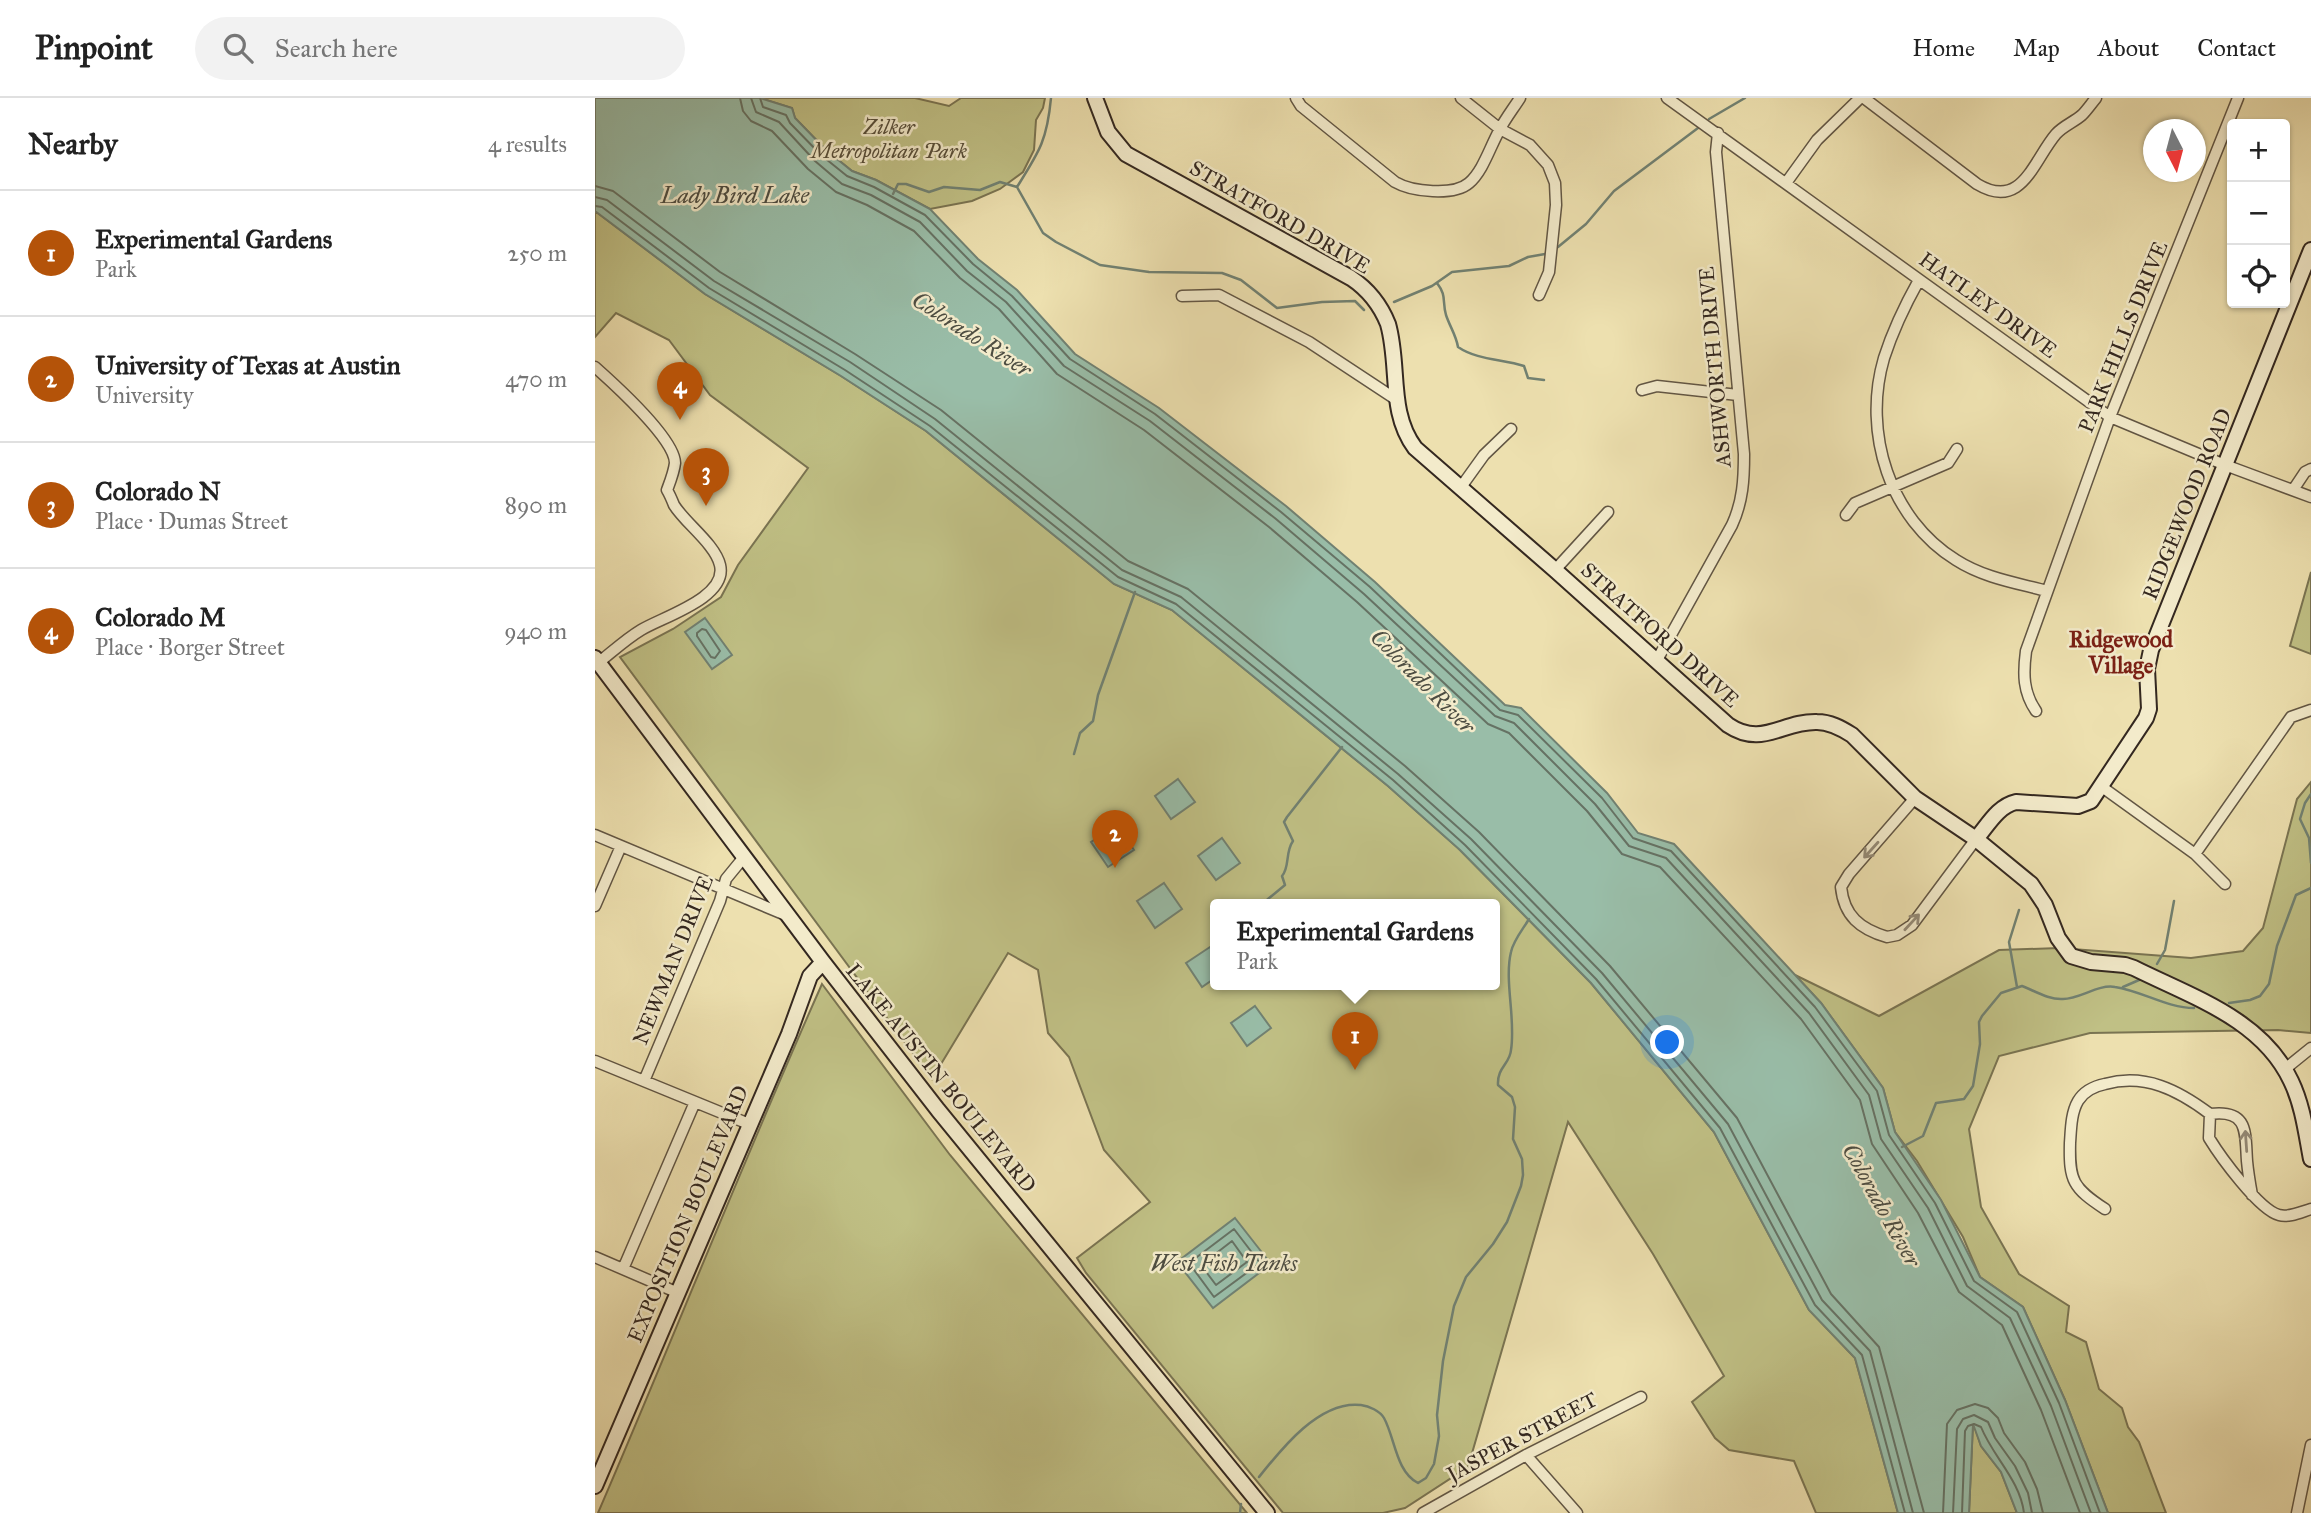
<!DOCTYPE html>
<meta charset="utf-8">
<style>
:root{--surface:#fff;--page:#f2f2f2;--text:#222;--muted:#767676;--line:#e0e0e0;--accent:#b45309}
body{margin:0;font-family:"IM FELL Great Primer",serif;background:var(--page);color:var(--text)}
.controls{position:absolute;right:21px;top:21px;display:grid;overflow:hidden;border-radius:7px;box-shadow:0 2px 5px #0004}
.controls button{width:63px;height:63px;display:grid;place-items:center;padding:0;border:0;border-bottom:2px solid var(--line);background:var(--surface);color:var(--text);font:35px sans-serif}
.compass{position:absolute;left:1548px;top:21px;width:63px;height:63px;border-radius:50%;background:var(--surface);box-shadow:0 2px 5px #0004;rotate:174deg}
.you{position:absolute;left:1073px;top:945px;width:24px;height:24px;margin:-18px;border:5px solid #fff;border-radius:50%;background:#1a73e8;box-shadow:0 0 0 10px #1a73e833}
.badge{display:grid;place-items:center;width:46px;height:46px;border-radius:50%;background:var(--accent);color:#fff;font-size:23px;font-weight:700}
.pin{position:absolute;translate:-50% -58px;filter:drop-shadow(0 2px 4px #0008)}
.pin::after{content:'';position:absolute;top:37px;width:24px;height:21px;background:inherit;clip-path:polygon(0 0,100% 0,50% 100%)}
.popup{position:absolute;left:615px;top:801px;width:290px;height:91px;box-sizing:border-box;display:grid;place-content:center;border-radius:7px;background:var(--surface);filter:drop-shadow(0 2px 5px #0005);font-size:23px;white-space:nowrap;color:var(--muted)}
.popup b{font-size:26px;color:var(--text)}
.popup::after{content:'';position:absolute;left:50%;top:100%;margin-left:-14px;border:14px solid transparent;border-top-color:var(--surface)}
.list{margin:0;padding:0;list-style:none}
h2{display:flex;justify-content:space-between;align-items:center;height:91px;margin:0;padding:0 28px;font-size:30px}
h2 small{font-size:23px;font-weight:400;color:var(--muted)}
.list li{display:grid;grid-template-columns:46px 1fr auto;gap:21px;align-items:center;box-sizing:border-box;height:126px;padding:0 28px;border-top:2px solid var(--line)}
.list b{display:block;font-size:26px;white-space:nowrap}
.list p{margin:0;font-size:23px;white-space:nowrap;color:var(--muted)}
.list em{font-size:23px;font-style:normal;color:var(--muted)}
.icon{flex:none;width:38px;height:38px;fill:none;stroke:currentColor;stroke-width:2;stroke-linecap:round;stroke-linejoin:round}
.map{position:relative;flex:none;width:1716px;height:1415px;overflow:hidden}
header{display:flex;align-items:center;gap:42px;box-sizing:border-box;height:98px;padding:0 35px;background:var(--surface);border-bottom:2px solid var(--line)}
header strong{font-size:33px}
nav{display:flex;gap:38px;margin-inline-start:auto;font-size:24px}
.search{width:490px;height:63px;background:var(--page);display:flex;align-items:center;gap:18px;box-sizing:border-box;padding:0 24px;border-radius:38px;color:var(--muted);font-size:26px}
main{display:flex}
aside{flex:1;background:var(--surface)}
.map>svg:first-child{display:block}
</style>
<header>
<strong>Pinpoint</strong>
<div class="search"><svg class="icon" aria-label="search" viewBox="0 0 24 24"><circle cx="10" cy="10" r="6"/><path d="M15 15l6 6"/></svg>Search here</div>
<nav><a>Home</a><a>Map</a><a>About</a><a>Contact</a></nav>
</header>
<main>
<aside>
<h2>Nearby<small>4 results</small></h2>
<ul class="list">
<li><span class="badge">1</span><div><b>Experimental Gardens</b><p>Park</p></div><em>250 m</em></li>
<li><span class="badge">2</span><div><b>University of Texas at Austin</b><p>University</p></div><em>470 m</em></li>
<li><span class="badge">3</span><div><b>Colorado N</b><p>Place · Dumas Street</p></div><em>890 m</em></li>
<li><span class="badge">4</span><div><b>Colorado M</b><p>Place · Borger Street</p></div><em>940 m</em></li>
</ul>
</aside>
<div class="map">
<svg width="1716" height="1415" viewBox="0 0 1716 1415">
<rect width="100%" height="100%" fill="#ede0af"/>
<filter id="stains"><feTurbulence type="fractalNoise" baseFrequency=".00286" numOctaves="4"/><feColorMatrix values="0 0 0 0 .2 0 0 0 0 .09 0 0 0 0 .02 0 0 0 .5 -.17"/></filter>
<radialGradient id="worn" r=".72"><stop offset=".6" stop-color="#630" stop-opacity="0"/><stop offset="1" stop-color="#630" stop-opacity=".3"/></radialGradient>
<!-- green -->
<path fill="#c0c085" stroke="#7a7452" stroke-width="2" fill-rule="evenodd" d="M 165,0 L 320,0 L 354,8 L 366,0 L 450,0 L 448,10 L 441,22 L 439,52 L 428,74 L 405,91 L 377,103 L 335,111 L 281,82 L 257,73 L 231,52 L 200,20 L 197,10 Z
M 0,113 L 110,196 L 246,278 L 331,333 L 519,486 L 577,512 L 793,688 L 863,750 L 996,885 L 1119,1034 L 1214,1212 L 1260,1260 L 1303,1415 L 1221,1415 L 1199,1363 L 1134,1352 L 1120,1340 L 1097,1304 L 1129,1278 L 1058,1156 L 973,1024 L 873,1369 L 810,1410 L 788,1415 L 688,1415 L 491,1175 L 482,1160 L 555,1104 L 509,1052 L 474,959 L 453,935 L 443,872 L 413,855 L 337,981 L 25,559 L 78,531 L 126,499 L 143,467 L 213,370 L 115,297 L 74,242 L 21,215 L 0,239 ZM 620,806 L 900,806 L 900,886 L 620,886 Z
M 1716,474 L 1716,556 L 1695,548 Z
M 1716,684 L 1716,935 L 1683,932 L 1495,935 L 1404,958 L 1374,1031 L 1386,1109 L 1424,1176 L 1474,1208 L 1471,1234 L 1491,1244 L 1504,1291 L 1527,1310 L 1533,1329 L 1544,1344 L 1571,1415 L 1513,1415 L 1470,1302 L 1428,1209 L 1385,1179 L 1368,1139 L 1322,1063 L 1300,1034 L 1288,990 L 1226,905 L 1200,877 L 1284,918 L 1404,852 L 1464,850 L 1596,860 L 1648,853 L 1668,830 L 1702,701 Z
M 227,886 L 355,1057 L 652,1415 L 3,1415 C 79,1239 149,1061 227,886 Z
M 1378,1324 L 1386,1348 L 1406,1374 L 1422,1415 L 1374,1415 Z"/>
<!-- water -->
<path fill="#99bda8" stroke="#718172" stroke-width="2" d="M 0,0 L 165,0 L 197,10 L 200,20 L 231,52 L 257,73 L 281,82 L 335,111 L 383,161 L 422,192 L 480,256 L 564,310 L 691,408 L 780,484 L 910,607 L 926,610 L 1012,695 L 1043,735 L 1079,746 L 1226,905 L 1288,990 L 1300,1034 L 1346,1102 L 1385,1179 L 1428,1209 L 1470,1302 L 1513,1415 L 1422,1415 L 1406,1374 L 1386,1348 L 1378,1326 L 1374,1415 L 1303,1415 L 1260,1260 L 1214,1212 L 1119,1034 L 996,885 L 865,752 L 793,688 L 577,512 L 519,486 L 331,333 L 246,278 L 110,196 L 0,113 Z
M 110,520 L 137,557 L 117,571 L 90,534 Z
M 583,681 L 600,704 L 576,721 L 560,698 Z
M 522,727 L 539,752 L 513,769 L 496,744 Z
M 627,740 L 645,765 L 621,782 L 603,758 Z
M 569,785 L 587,811 L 560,830 L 542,803 Z
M 615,849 L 620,855 L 620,880 L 607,889 L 591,865 Z
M 660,908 L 676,930 L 652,948 L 636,925 Z
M 640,1120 L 676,1166 L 618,1210 L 582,1164 Z"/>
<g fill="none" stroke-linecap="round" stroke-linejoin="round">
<!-- shore -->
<path stroke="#667264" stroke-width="2" d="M 145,0 L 148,13 L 156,23 L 177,33 L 213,71 L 241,94 L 272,107 L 319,133 L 365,180 L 404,211 L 462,276 L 549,332 L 674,429 L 762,504 L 893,626 L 914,635 L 992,713 L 1027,756 L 1065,769 L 1206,921 L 1265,1002 L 1277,1046 L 1323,1115 L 1364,1194 L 1407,1227 L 1446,1312 L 1485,1415
M 156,0 L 161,14 L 184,24 L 220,63 L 247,86 L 276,97 L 325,124 L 372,173 L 411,204 L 469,268 L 555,323 L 681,421 L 769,496 L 900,618 L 919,625 L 1000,706 L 1034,748 L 1071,760 L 1214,915 L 1274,997 L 1286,1041 L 1333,1110 L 1372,1188 L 1415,1220 L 1456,1308 L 1496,1415
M 165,0 L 168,9 L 191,17 L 195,25 L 226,57 L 252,78 L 279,89 L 330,117 L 378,166 L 417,198 L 475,261 L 560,316 L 686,414 L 775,489 L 905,612 L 923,617 L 1007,700 L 1038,740 L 1076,753 L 1220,909 L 1282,993 L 1294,1037 L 1340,1105 L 1379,1183 L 1422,1214 L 1464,1305 L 1505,1415
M 0,88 L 18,93 L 125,174 L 260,256 L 346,312 L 533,463 L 593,491 L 810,668 L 884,734 L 1015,868 L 1142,1020 L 1236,1196 L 1284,1249 L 1329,1415
M 0,99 L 12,102 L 119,183 L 255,264 L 340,321 L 527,472 L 586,499 L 803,676 L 876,741 L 1007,875 L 1133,1026 L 1227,1202 L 1275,1253 L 1318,1415
M 0,108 L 7,109 L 114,190 L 250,272 L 335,328 L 523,479 L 581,506 L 798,682 L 870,747 L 1001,881 L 1125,1030 L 1220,1207 L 1267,1257 L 1310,1415
M 107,531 L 111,532 L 125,553 L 120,560 L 116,559 L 102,538 L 102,535 Z
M 639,1131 L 665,1165 L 619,1199 L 594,1165 Z
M 637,1143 L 652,1164 L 621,1187 L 606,1167 Z
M 1348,1415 L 1352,1326 L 1362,1312 L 1380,1306 L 1393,1310 L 1403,1320 L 1409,1335 L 1430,1364 L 1442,1391 L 1448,1415
M 1358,1415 L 1362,1331 L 1368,1321 L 1379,1317 L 1393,1324 L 1400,1340 L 1420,1368 L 1433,1395 L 1437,1415
M 1367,1415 L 1370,1333 L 1373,1328 L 1379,1326 L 1386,1329 C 1398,1359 1425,1382 1429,1415"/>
<!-- stream -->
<path stroke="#718172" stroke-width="2.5" d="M 1114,21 L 1150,0
M 422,89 C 444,54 452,43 456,0
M 298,96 L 303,86 L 311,86 L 334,94 L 349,89 L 385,92 L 405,84 L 422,89 L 448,135 L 461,144 L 505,167 L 554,174 L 627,175 L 646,182 L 682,210 L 727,204 L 760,203 L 769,212
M 963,149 L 991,126 L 1019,93 L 1103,30
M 842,185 C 852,198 847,203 851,217 C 855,229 861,237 863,249 C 882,262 907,261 929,268 L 933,280 L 949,282
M 799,204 L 837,188 L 857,174 L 914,168 L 933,159 L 950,156
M 479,656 L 485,635 L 498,623 L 503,597 L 540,494
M 1716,696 L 1710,705 L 1705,721 L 1714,740 L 1716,765
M 667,806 L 690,787 L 687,778 C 695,769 690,754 698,743 L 689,724 L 692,719 L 747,649
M 1562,866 L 1570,852 L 1579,803
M 1422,889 L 1414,844 L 1424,812
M 1528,889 L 1544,882
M 1634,905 L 1655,902 L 1665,898 L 1674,886 L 1682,848 L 1701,797 L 1716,790
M 1307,1049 L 1328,1038 L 1341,1005 L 1369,1001 L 1378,988 L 1385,946 L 1384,924 L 1387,918 L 1406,895 L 1427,888 C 1440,893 1454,902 1468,901 C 1485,901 1503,886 1520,889 C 1547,893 1572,910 1599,910
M 664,1379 C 687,1350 725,1302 766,1307 C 774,1308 785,1313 789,1320 C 800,1340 801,1374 823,1385 L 831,1380 L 839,1366 L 844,1338 L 842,1317 L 848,1263 L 859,1208 L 871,1179 L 898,1146 L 912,1124 L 926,1088 L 928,1077 L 927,1061 L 918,1041 L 920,1009 L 917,999 L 903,987 C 902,969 915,966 916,952 C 921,921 909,883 916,854 C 918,843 928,831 934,821
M 645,1415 L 646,1406"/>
<defs>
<path id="street" d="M 701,0 L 706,8 L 800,84 C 817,94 859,98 874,85 C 888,73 895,49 904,33 C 910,21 918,11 925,0
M 866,0 L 905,31 L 935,47 L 953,67 L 960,85 L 961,107 L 954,174 L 944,197
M 1072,0 L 1515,319 L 1630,367 L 1716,399
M 1269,0 L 1382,86 C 1427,113 1438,63 1461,36 C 1468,28 1479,24 1487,17 C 1492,12 1496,6 1501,0
M 1191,85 L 1222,42 L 1265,0
M 1324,182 C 1310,207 1298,232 1289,260 C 1267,335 1295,421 1361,462 C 1389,480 1422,485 1452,493
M 587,198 L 624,197 L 714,244 L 802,302
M 0,269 C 18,285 80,341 80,365 C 79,374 75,384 72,392 C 75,397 77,402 79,407 C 90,425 120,446 125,467 C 133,500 67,519 46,532 C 31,541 17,554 3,565
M 1047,292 L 1062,288 L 1143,297
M 866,389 L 889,357 L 916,331
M 1698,392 L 1710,374 L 1716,371
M 1251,417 L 1260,405 L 1353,365 L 1362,351
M 960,472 L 1013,414
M 1062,562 L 1137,427 C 1148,403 1149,381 1149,356 L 1121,54 L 1123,35
M 1441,613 C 1428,594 1428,576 1431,553 L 1515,319 L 1643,0
M 1507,689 L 1600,756 L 1630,786
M 1320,700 L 1254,776 L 1246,789 C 1249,818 1265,831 1292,839 L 1302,837 L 1317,827 L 1381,741
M 0,737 L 193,818
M 1600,756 L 1696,619 L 1716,612
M 0,808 L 26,748
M 0,963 L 154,1026
M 1690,971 L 1716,950
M 49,983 L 125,803 L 131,781 L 149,759
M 1615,1016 L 1614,1040 C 1625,1058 1664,1112 1684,1117 C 1694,1120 1706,1114 1716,1111
M 1510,1111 C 1478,1090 1474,1083 1475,1045 C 1476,1031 1476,1015 1483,1003 C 1489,993 1500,988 1510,986 C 1550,975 1583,992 1615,1016 C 1654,1011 1650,1035 1652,1063 C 1653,1074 1655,1086 1657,1097
M 0,1159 L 81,1194
M 28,1171 L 100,1004
M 931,1357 L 982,1415
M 828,1415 L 931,1357 L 1046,1299
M 1702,1415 L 1716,1347"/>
<path id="secondary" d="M 500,0 L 513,34 L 531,56 L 756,180 C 774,192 785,206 793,226 C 805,268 793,314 820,350 L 960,472 L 1133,627 C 1167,650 1187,623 1222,624 C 1235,624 1246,630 1257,637 L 1320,700 L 1381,741 L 1436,786 L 1450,807 L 1463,840 L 1476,858 L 1496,864 L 1530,867 L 1539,870 C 1597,899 1667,921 1696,983 C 1708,1008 1711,1035 1716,1061
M 0,560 L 228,864 L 343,1012 L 672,1415
M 1381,741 C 1393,727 1403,708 1421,704 L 1483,708 L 1496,703 L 1551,620 L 1554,611 L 1552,571 L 1556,552 L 1716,152
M 0,1388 L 194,936 L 215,878 L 228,864"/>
</defs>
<!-- street casing -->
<use href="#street" stroke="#625644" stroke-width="13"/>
<!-- secondary casing -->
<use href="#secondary" stroke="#342820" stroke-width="18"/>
<!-- street -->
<use href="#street" stroke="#f3ebcb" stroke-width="10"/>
<!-- secondary -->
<use href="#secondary" stroke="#f3ebcb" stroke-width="14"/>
</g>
<!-- one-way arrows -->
<defs><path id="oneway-shaft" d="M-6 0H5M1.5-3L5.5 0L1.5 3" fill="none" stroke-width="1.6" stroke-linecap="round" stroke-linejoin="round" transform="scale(1.75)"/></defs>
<g stroke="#948a76">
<use href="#oneway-shaft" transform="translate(1276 752) rotate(132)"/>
<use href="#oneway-shaft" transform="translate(1317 824) rotate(-47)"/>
<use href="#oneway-shaft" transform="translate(1651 1043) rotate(-94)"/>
</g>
<g text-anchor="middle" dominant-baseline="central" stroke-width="5" stroke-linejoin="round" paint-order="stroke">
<!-- park labels -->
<g font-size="21" font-style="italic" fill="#574e39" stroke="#f3ebcb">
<text x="294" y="29">Zilker<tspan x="294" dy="24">Metropolitan Park</tspan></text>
</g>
<!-- street labels -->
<g font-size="21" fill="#342820" stroke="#f3ebcb">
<text transform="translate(685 119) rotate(30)">STRATFORD DRIVE</text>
<text transform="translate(1393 207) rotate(36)">HATLEY DRIVE</text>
<text transform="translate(1528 239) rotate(-68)">PARK HILLS DRIVE</text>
<text transform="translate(1120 269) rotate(-95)">ASHWORTH DRIVE</text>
<text transform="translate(1592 406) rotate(-68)">RIDGEWOOD ROAD</text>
<text transform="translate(1065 537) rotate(42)">STRATFORD DRIVE</text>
<text transform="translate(78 862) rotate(-68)">NEWMAN DRIVE</text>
<text transform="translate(346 980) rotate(51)">LAKE AUSTIN BOULEVARD</text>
<text transform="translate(93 1116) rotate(-67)">EXPOSITION BOULEVARD</text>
<text transform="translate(927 1339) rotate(-28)">JASPER STREET</text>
</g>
<!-- water labels -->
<g font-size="23" font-style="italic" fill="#4d4d42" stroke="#f3ebcb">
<text x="140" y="97">Lady Bird Lake</text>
<text transform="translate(377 236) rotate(33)">Colorado River</text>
<text transform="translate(828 583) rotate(45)">Colorado River</text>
<text transform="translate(1287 1107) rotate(61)">Colorado River</text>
<text x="629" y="1165">West Fish Tanks</text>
</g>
<!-- neighbourhood labels -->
<g font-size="23" font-weight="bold" fill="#7a1f14" stroke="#f3ebcb">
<text x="1526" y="541">Ridgewood<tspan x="1526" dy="26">Village</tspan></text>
</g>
</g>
<rect width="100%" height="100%" filter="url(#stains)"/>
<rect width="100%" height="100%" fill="url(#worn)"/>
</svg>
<div class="controls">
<button>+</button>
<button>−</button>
<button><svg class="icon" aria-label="locate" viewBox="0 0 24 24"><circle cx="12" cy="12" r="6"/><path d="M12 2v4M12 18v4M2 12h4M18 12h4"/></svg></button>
</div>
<svg class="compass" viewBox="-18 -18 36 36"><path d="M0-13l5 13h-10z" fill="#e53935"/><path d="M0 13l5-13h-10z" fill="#767676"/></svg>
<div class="you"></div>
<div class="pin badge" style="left:760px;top:972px">1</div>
<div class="popup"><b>Experimental Gardens</b>Park</div>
<div class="pin badge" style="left:520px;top:770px">2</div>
<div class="pin badge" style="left:111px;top:408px">3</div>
<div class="pin badge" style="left:85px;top:322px">4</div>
</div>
</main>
